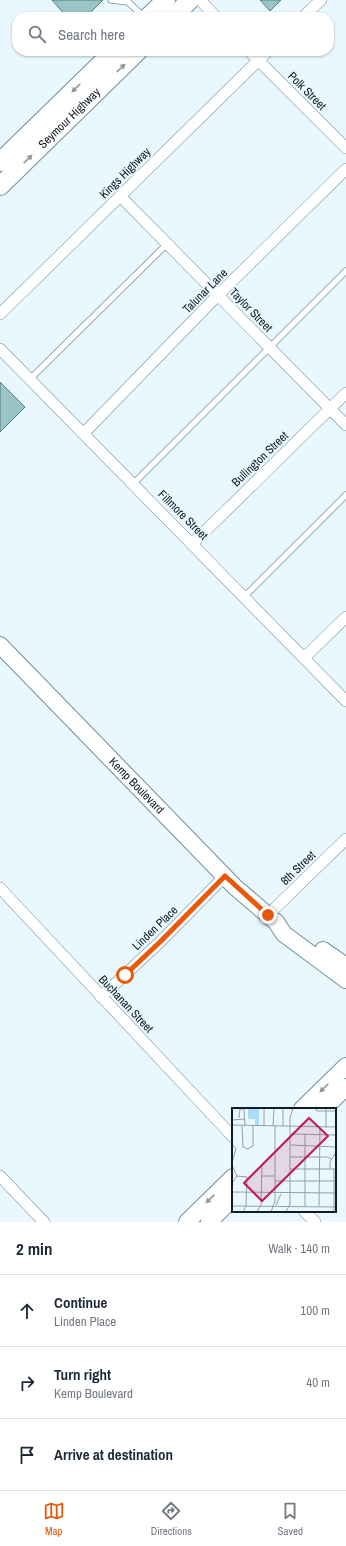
<!DOCTYPE html>
<meta charset="utf-8">
<style>
:root{--surface:#fff;--page:#f2f2f3;--text:#1f2937;--muted:#747a83;--line:#e0e1e3;--accent:#ea580c}
body{margin:0;font-family:"Archivo Narrow",sans-serif;background:var(--page);color:var(--text)}
.stop{position:absolute;width:12px;height:12px;margin:-9px;border:3px solid #ea580c;border-radius:50%;background:#fff}
.stop.end{background:#ea580c;border-color:#fff;box-shadow:0 1px 4px #0008}
.list{margin:0;padding:0;list-style:none}
h2{display:flex;justify-content:space-between;align-items:center;height:52px;margin:0;padding:0 16px;font-size:17px}
h2 small{font-size:13px;font-weight:400;color:var(--muted)}
.list li{display:grid;grid-template-columns:26px 1fr auto;gap:12px;align-items:center;box-sizing:border-box;height:72px;padding:0 16px;border-top:1px solid var(--line)}
.list b{display:block;font-size:15px;white-space:nowrap}
.list p{margin:0;font-size:13px;white-space:nowrap;color:var(--muted)}
.list em{font-size:13px;font-style:normal;color:var(--muted)}
.icon{flex:none;width:22px;height:22px;fill:none;stroke:currentColor;stroke-width:2;stroke-linecap:round;stroke-linejoin:round}
.map{position:relative;flex:none;width:346px;height:1222px;overflow:hidden}
.search{position:absolute;background:var(--surface);box-shadow:0 1px 3px #0004;left:12px;right:12px;top:12px;height:44px;display:flex;align-items:center;gap:10px;box-sizing:border-box;padding:0 14px;border-radius:16px;color:var(--muted);font-size:15px}
.sheet{height:268px;background:var(--surface)}
nav{display:flex;justify-content:space-around;align-items:center;box-sizing:border-box;height:56px;border-top:1px solid var(--line);background:var(--surface);font-size:11px;color:var(--muted)}
nav a{display:grid;justify-items:center;gap:2px}
nav .on{color:var(--accent)}
.map>svg:first-child{display:block}
</style>
<div class="map">
<svg width="346" height="1222" viewBox="0 0 346 1222">
<rect width="100%" height="100%" fill="#e9f7fe"/>
<!-- building -->
<path fill="#9bc4c6" stroke="#567c7e" d="M 52,0 L 103,0 L 86,17 L 67,17 Z
M 260,0 L 281,0 L 270,11 Z
M 0,382 L 25,407 L 0,432 Z"/>
<g fill="none" stroke-linecap="round" stroke-linejoin="round">
<defs>
<path id="lane" d="M 111,0 L 128,2
M 128,0 L 128,2 L 144,17
M 30,379 L 167,244
M 133,484 L 346,271
M 244,597 L 346,495"/>
<path id="street" d="M 200,0 L 216,17
M 303,17 L 321,0
M 249,51 L 346,148
M 120,196 L 346,425
M 0,314 L 268,51
M 0,349 L 346,701
M 84,433 L 218,295 L 346,169
M 192,544 L 346,393
M 304,658 L 346,617
M 0,888 L 233,1137
M 268,915 L 346,839
M 101,997 L 161,941 L 225,876
M 0,1176 L 44,1222
M 304,1211 L 315,1222"/>
<g id="secondary">
<path id="s1" d="M 0,645 L 235,887 L 276,922 L 284,934 L 346,980"/>
<path d="M 323,950 L 346,966"/>
<path d="M 302,1109 L 346,1066"/>
<path d="M 324,1109 L 346,1087"/>
<path d="M 187,1222 L 233,1177"/>
<path d="M 209,1222 L 233,1198"/>
</g>
<g id="primary">
<path d="M 148,17 L 166,0"/>
<path d="M 173,17 L 190,0"/>
<path d="M 0,162 L 114,51"/>
<path id="s2" d="M 0,186 L 138,51"/>
</g>
</defs>
<!-- lane casing -->
<use href="#lane" stroke="#7090a1" stroke-width="7"/>
<!-- street casing -->
<use href="#street" stroke="#7090a1" stroke-width="12"/>
<!-- secondary casing -->
<use href="#secondary" stroke="#7090a1" stroke-width="18"/>
<!-- primary casing -->
<use href="#primary" stroke="#7090a1" stroke-width="20"/>
<!-- lane -->
<use href="#lane" stroke="#fff" stroke-width="5.5"/>
<!-- street -->
<use href="#street" stroke="#fff" stroke-width="11"/>
<!-- secondary -->
<use href="#secondary" stroke="#fff" stroke-width="16"/>
<!-- primary -->
<use href="#primary" stroke="#fff" stroke-width="18"/>
</g>
<!-- one-way arrows -->
<defs><path id="oneway-solid" d="M-6-.8H1V-3.2L6.5 0L1 3.2V.8H-6Z"/></defs>
<g fill="#94999c">
<use href="#oneway-solid" transform="translate(121 68) rotate(-44)"/>
<use href="#oneway-solid" transform="translate(76 88) rotate(136)"/>
<use href="#oneway-solid" transform="translate(28 159) rotate(-44)"/>
<use href="#oneway-solid" transform="translate(324 1088) rotate(136)"/>
<use href="#oneway-solid" transform="translate(210 1199) rotate(136)"/>
</g>
<g fill="none" stroke-linecap="round" stroke-linejoin="round">
<!-- route -->
<path stroke="#ea580c" stroke-width="5" d="M 125,975 L 161,941 L 225,876 L 268,915"/>
</g>
<g text-anchor="middle" dominant-baseline="central" stroke-width="4" stroke-linejoin="round" paint-order="stroke">
<!-- street labels -->
<g font-size="12" fill="#111d24" stroke="#e9f7fe">
<text transform="translate(307 91) rotate(45)">Polk Street</text>
<text stroke="none"><textPath href="#s2" startOffset="97">Seymour Highway</textPath></text>
<text transform="translate(125 173) rotate(-45)">Kings Highway</text>
<text transform="translate(205 291) rotate(-45)">Talunar Lane</text>
<text transform="translate(251 310) rotate(46)">Taylor Street</text>
<text transform="translate(260 459) rotate(-44)">Bullington Street</text>
<text transform="translate(183 515) rotate(45)">Fillmore Street</text>
<text stroke="none"><textPath href="#s1" startOffset="196">Kemp Boulevard</textPath></text>
<text transform="translate(298 868) rotate(-44)">8th Street</text>
<text transform="translate(155 928) rotate(-44)">Linden Place</text>
<text transform="translate(126 1004) rotate(47)">Buchanan Street</text>
</g>
</g>
<!-- overview -->
<g transform="translate(232 1108)">
<rect width="104" height="104" fill="#e9f7fe"/>
<path d="M 16,0 L 27,0 L 27,17 L 23,17 L 23,11 L 16,11 Z" fill="#a9defb"/>
<path fill="none" stroke="#93a0a7" stroke-width="1" d="M 32,0 L 32,18M 83,0 L 85,3 L 104,3M 7,10 L 8,1 L 12,1 L 13,18M 0,12 L 13,11M 0,17 L 104,19M 10,18 L 11,39 L 16,41 L 21,38 L 21,18M 41,18 L 42,0M 51,18 L 51,0M 94,20 L 94,0M 59,26 L 104,27M 0,36 L 4,41 L 0,54M 59,37 L 104,39M 58,49 L 95,49 L 99,51M 0,57 L 5,68 L 0,75M 58,61 L 104,61M 98,61 L 98,54 L 104,44M 5,68 L 15,69 L 14,98 L 11,104M 29,68 L 42,68M 43,73 L 104,73M 0,84 L 104,85M 44,97 L 49,86M 0,98 L 104,99M 73,98 L 73,26M 87,98 L 88,18M 25,104 L 29,97 L 30,57M 39,104 L 43,93 L 43,18M 54,104 L 58,96 L 58,10 L 61,0M 102,104 L 102,61"/>
<path fill="#c2185b" fill-opacity="0.15" stroke="#c2185b" stroke-width="2" d="M 77,10 L 96,28 L 30,93 L 12,75 Z"/>
<rect width="104" height="104" fill="none" stroke="#111d24" stroke-width="2"/>
</g>
</svg>
<div class="stop" style="left:125px;top:975px"></div>
<div class="stop end" style="left:268px;top:915px"></div>
<div class="search"><svg class="icon" aria-label="search" viewBox="0 0 24 24"><circle cx="10" cy="10" r="6"/><path d="M15 15l6 6"/></svg>Search here</div>
</div>
<section class="sheet">
<h2>2 min<small>Walk · 140 m</small></h2>
<ul class="list">
<li><svg class="icon" aria-label="ahead" viewBox="0 0 24 24"><path d="M12 20V5M6 11l6-6 6 6"/></svg><div><b>Continue</b><p>Linden Place</p></div><em>100 m</em></li>
<li><svg class="icon" aria-label="right" viewBox="0 0 24 24"><path d="M7 20v-9h11M14 6l5 5-5 5"/></svg><div><b>Turn right</b><p>Kemp Boulevard</p></div><em>40 m</em></li>
<li><svg class="icon" aria-label="arrive" viewBox="0 0 24 24"><path d="M6 21V4h12l-3 4 3 4H6"/></svg><div><b>Arrive at destination</b></div></li>
</ul>
</section>
<nav>
<a class="on"><svg class="icon" aria-label="map" viewBox="0 0 24 24"><path d="M3 6l6-2 6 2 6-2v14l-6 2-6-2-6 2zM9 4v14M15 6v14"/></svg>Map</a>
<a><svg class="icon" aria-label="directions" viewBox="0 0 24 24"><path d="M12 3l9 9-9 9-9-9zM9 14v-3h6M13 9l2 2-2 2"/></svg>Directions</a>
<a><svg class="icon" aria-label="saved" viewBox="0 0 24 24"><path d="M7 4h10v16l-5-4-5 4z"/></svg>Saved</a>
</nav>
